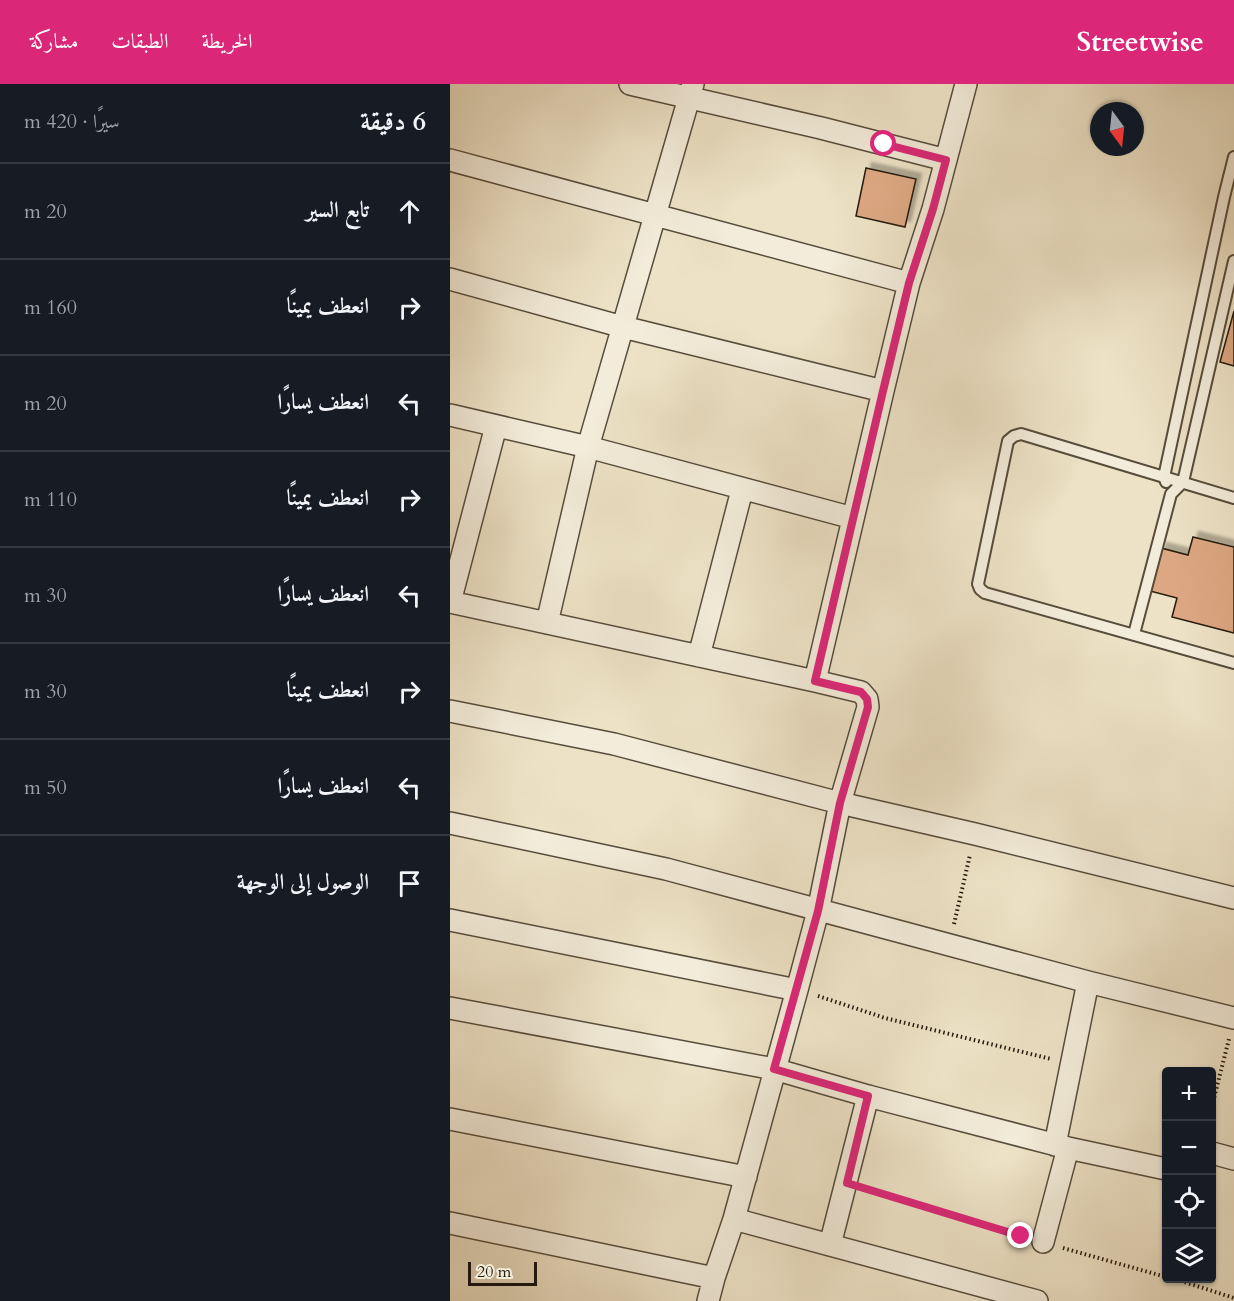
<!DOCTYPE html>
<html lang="ar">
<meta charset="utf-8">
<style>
:root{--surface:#171b24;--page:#20242c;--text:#f1f3f6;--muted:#9ea1a6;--line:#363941;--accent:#db2777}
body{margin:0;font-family:Cardo,Amiri,serif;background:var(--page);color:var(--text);direction:rtl}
.controls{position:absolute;right:18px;bottom:18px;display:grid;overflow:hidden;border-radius:6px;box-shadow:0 2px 4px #0004}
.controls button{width:54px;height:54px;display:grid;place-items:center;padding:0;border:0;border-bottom:2px solid var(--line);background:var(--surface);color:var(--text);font:30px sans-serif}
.compass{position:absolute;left:640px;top:18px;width:54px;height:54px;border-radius:50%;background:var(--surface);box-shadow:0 2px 4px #0004;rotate:165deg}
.scale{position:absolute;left:18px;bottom:15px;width:69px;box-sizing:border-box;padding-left:6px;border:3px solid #251a0d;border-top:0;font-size:16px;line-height:21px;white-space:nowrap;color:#251a0d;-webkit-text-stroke:4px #f3ecda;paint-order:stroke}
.stop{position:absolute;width:18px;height:18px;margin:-14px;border:4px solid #db2777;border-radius:50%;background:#fff}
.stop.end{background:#db2777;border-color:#fff;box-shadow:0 2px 6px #0008}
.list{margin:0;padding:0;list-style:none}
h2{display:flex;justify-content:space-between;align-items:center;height:78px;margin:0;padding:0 24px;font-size:26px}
h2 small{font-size:20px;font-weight:400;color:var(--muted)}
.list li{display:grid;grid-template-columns:39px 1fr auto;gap:18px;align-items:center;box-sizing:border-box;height:96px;padding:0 24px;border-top:2px solid var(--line)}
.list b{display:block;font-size:22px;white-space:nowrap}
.list em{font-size:20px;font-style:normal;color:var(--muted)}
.icon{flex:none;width:33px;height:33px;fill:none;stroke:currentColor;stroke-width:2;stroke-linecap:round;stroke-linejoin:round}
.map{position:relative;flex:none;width:784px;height:1217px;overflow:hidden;direction:ltr}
header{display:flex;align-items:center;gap:36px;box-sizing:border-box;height:84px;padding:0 30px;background:var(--accent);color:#fff}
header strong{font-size:28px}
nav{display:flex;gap:33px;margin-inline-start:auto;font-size:21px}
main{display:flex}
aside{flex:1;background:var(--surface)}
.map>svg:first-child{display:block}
</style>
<header>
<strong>Streetwise</strong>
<nav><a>الخريطة</a><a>الطبقات</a><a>مشاركة</a></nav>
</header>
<main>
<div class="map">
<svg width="784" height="1217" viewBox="0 0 784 1217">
<defs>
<filter id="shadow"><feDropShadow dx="5.5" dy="-5.5" stdDeviation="1.5" flood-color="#0004"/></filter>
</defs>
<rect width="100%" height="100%" fill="#ede2c6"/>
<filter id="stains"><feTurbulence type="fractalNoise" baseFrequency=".00333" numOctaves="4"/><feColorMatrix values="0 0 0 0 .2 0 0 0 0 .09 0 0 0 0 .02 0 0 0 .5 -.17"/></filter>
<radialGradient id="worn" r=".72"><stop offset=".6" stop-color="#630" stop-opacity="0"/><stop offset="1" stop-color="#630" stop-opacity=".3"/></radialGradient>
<!-- building -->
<path fill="#dca782" stroke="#251a0d" stroke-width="1.5" filter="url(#shadow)" d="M 416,84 L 466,95 L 455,143 L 406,132 Z
M 784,227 L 784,282 L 770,278 Z
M 743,453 L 784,463 L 784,549 L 722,533 L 727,514 L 700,507 L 711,464 L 738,471 Z"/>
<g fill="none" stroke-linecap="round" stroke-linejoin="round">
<defs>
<path id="service" d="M 716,398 L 714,393 L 774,113 L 784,73
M 784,414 L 571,350 L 564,352 L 558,357 L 528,500 L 530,505 L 535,509 L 784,579
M 684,550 L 721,410 L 733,398 L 784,177"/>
<path id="minor" d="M 180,0 L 371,44 L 496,76
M 0,76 L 459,199 L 433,307 L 365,597
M 0,195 L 173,243 L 433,307
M 459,199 L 483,125 L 516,0
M 0,331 L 138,363 L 403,434
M 0,518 L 365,597 L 411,608 L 417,615 L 418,623 L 390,719 L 368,827 L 347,906 L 284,1135 L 264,1194 L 258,1217
M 0,518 L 46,342
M 97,539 L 138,363 L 243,0
M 249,572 L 292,406
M 0,627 L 164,660 L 390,719 L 525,750 L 784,814
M 0,739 L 216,785 L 638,898 L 784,934
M 0,836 L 347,906
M 0,924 L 324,985 L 418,1012 L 618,1064 L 716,1085
M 0,1035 L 296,1093
M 605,1061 L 638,898
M 762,1069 L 784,1075
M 284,1135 L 587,1217
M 0,1139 L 264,1194
M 593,1158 L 618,1064
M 380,1161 L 418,1012"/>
</defs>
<!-- service casing -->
<use href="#service" stroke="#574c3b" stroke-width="14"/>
<!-- minor casing -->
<use href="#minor" stroke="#574c3b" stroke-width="24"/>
<!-- path -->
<path stroke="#251a0d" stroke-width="4" stroke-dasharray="1.5 3" stroke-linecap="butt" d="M 504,840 L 520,771
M 368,912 L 435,934 L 601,975
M 762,1022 L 779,955
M 415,1104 L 574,1153
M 613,1164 L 716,1193
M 722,1194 L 784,1214"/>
<!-- service -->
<use href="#service" stroke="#f3ecda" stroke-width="10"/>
<!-- minor -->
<use href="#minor" stroke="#f3ecda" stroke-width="21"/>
</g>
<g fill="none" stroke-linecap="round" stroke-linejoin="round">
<!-- route -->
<path stroke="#db2777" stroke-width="8" d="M 434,60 L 496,76 L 483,125 L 459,199 L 433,307 L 365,597 L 411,608 L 417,615 L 418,623 L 390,719 L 368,827 L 324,985 L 418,1012 L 397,1099 L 571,1152"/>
</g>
<rect width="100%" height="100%" filter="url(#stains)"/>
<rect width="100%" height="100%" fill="url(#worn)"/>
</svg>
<div class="controls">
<button>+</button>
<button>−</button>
<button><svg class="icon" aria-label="locate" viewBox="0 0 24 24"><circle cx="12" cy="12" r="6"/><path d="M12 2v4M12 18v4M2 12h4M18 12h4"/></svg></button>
<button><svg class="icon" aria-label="layers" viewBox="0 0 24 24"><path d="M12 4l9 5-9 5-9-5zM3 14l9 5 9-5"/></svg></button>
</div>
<svg class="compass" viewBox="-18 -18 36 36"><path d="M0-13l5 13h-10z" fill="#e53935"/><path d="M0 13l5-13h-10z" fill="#9ea1a6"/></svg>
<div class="scale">20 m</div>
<div class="stop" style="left:434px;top:60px"></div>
<div class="stop end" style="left:571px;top:1152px"></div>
</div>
<aside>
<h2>6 دقيقة<small>سيرًا · 420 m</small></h2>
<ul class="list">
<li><svg class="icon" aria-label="ahead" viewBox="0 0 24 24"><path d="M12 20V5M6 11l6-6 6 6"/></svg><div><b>تابع السير</b></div><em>20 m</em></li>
<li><svg class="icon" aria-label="right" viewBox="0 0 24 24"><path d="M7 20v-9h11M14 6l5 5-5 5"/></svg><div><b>انعطف يمينًا</b></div><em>160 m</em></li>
<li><svg class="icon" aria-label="left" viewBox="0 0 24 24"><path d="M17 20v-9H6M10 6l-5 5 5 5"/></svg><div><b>انعطف يسارًا</b></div><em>20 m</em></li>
<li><svg class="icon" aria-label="right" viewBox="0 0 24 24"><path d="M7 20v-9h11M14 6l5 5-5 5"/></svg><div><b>انعطف يمينًا</b></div><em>110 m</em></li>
<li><svg class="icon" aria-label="left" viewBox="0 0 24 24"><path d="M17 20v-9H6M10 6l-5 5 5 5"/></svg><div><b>انعطف يسارًا</b></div><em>30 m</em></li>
<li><svg class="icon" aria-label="right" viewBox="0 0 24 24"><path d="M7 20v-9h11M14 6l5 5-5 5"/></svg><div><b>انعطف يمينًا</b></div><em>30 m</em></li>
<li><svg class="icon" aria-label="left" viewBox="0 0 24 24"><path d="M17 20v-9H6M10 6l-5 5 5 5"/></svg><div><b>انعطف يسارًا</b></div><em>50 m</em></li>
<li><svg class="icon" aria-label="arrive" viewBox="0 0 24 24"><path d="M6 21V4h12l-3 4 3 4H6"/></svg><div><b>الوصول إلى الوجهة</b></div></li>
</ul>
</aside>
</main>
